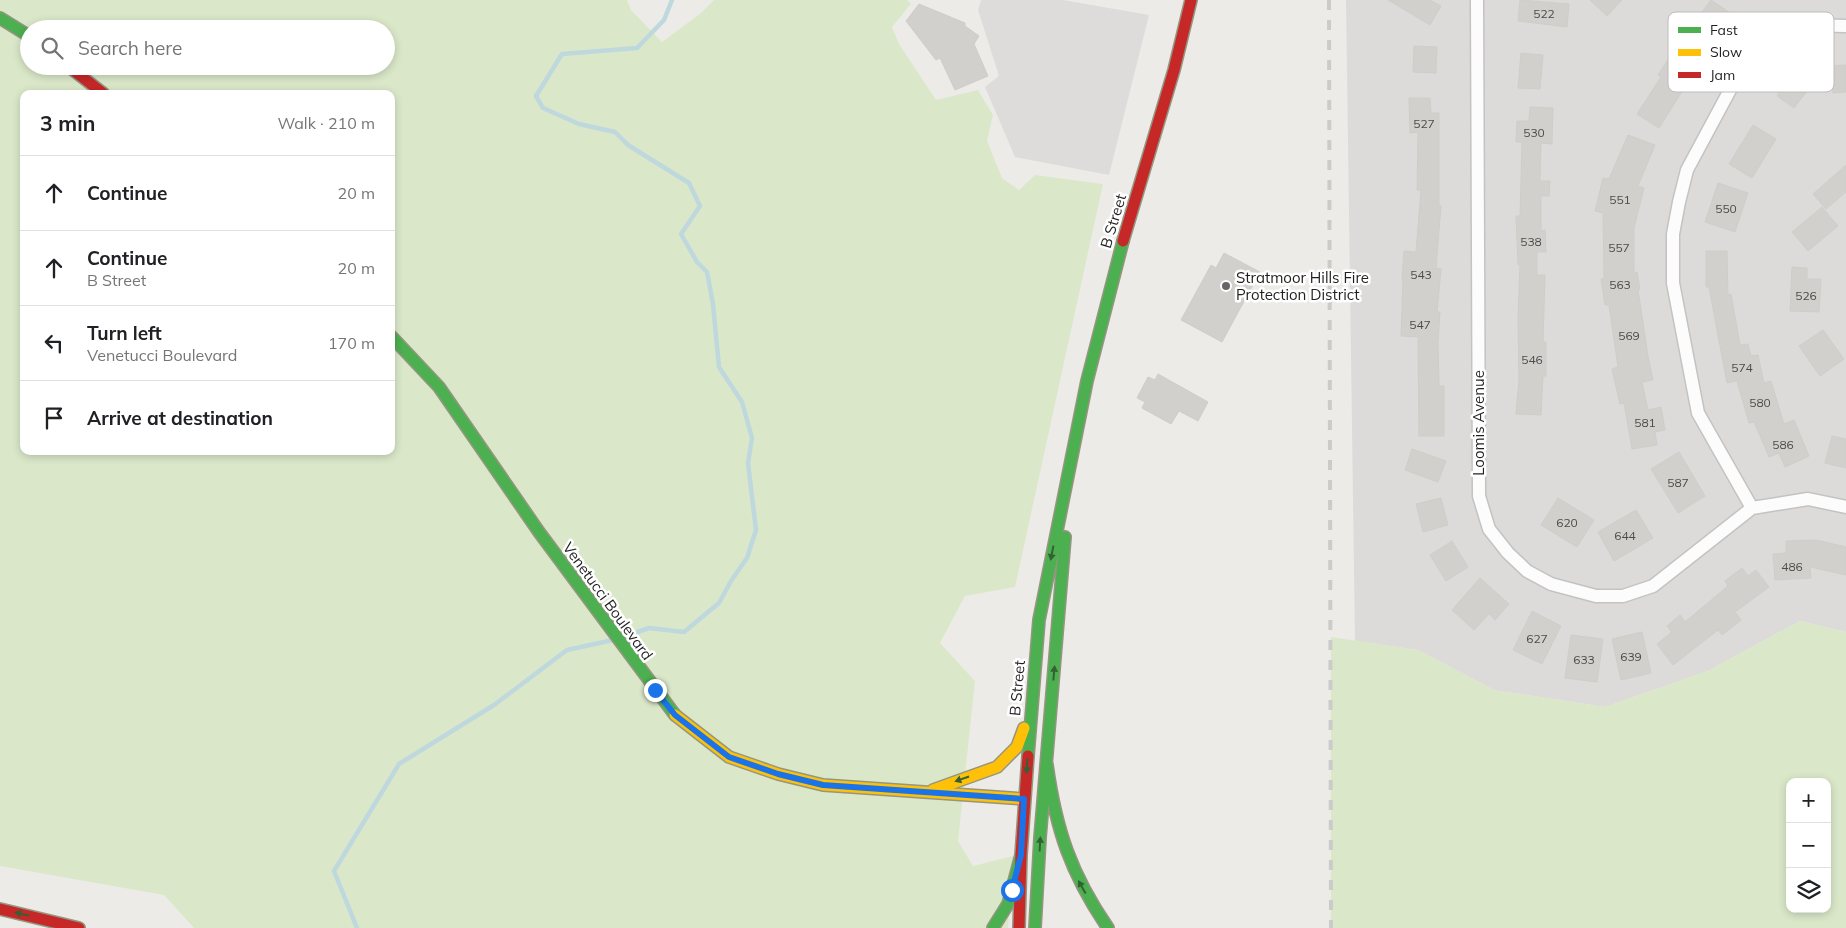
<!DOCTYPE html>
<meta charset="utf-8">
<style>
:root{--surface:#fff;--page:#f6f6f6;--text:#202124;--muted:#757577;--line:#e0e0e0}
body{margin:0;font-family:Mulish,sans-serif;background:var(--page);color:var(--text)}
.controls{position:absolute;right:15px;bottom:15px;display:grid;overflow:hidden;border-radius:10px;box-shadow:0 2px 8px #0003}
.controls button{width:45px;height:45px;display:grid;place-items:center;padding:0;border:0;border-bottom:1px solid var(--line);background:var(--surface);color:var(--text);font:25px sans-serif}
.stop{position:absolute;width:15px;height:15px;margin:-11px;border:4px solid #1a73e8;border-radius:50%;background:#fff}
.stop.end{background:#1a73e8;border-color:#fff;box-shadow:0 1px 5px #0008}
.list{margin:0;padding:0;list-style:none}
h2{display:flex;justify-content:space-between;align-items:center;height:65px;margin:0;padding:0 20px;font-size:21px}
h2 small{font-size:16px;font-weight:400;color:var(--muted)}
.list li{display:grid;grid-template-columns:32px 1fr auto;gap:15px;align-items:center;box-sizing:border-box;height:75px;padding:0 20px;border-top:1px solid var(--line)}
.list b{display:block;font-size:19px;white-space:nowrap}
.list p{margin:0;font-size:16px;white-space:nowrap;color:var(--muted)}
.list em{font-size:16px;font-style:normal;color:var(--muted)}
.icon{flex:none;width:28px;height:28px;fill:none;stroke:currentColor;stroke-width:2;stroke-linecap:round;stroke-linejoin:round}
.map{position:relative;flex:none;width:1846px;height:928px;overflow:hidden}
.search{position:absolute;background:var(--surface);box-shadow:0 2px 8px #0003;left:20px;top:20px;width:375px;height:55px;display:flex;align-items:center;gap:12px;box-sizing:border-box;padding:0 18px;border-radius:28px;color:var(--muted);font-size:19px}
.panel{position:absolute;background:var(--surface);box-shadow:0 2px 8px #0003;left:20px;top:90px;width:375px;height:365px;border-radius:10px}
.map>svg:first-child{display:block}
</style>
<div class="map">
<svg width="1846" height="928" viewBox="0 0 1846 928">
<rect width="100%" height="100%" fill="#edebe8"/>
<!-- residential -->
<path fill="#dcdbd9" d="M 1346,0 L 1846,0 L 1846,632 L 1800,621 L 1708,671 L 1605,707 L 1494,690 L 1418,650 L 1355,641 Z"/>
<!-- grass -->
<path fill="#dae8c9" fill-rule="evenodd" d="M 0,0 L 627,0 L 631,10 L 662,42 L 701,13 L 714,0 L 907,0 L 911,4 L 892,27 L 899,44 L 936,100 L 978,90 L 993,115 L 987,141 L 1002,178 L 1019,190 L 1035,175 L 1103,184 L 1015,587 L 965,596 L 940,643 L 975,681 L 958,841 L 973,866 L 1013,856 L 1008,928 L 194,928 L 164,895 L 0,866 ZM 29,29 L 386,29 L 386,66 L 29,66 ZM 24,94 L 391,94 L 391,451 L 24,451 Z
M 1800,621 L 1846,632 L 1846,928 L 1331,928 L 1331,637 L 1418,650 L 1494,690 L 1605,707 L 1708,671 ZM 1790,782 L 1827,782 L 1827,909 L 1790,909 Z"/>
<!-- parking -->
<path fill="#dddcdb" d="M 981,0 L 1063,0 L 1149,15 L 1109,175 L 1015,157 L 985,87 L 999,76 L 978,10 Z"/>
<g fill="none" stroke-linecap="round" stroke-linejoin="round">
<!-- stream -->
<path stroke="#bed8de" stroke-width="4.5" d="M 620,638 L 649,628 L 684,632 L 719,603 L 731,581 L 747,558 L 756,530 L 748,463 L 752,438 L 742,402 L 719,367 L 713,304 L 707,272 L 697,262 L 681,234 L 700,206 L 689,183 L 628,145 L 615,132 L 579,124 L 543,108 L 536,96 L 562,54 L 637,48 L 664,20 L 672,0
M 357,928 L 334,871 L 399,764 L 494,705 L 567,650 L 613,640"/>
</g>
<!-- building -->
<path fill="#d2d0cd" stroke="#d0cdc9" d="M 1388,0 L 1430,0 L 1441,6 L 1430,25 Z
M 1520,0 L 1569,4 L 1567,27 L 1518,21 Z
M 1590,0 L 1622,0 L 1607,16 Z
M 1711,0 L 1733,15 L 1704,54 L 1708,56 L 1685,92 L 1683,90 L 1659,128 L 1637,114 L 1661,77 L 1658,75 L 1680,41 Z
M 919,4 L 965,23 L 965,26 L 979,36 L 974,44 L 988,76 L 955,90 L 940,58 L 936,60 L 906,21 Z
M 1414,46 L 1437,47 L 1436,73 L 1413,72 Z
M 1521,53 L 1543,55 L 1540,89 L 1518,88 Z
M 1846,65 L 1846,92 L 1833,93 L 1831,66 Z
M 1797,69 L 1814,82 L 1794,108 L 1777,96 Z
M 1409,98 L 1430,98 L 1431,113 L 1439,113 L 1439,206 L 1441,206 L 1436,268 L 1441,269 L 1437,312 L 1440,312 L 1438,342 L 1439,386 L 1444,386 L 1444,436 L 1419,436 L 1418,337 L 1401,336 L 1403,279 L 1402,279 L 1404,251 L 1416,252 L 1421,190 L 1417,190 L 1418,132 L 1410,133 Z
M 1530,107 L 1553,108 L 1552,144 L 1541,143 L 1540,181 L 1550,181 L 1549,196 L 1541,196 L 1541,231 L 1545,230 L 1546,252 L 1537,252 L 1537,275 L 1545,275 L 1543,342 L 1546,342 L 1546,376 L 1543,376 L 1541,415 L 1516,414 L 1519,380 L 1518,319 L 1520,265 L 1518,265 L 1516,216 L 1520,216 L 1522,142 L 1516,142 L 1517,121 L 1529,121 Z
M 1753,125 L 1776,139 L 1752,178 L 1729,164 Z
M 1628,135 L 1655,145 L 1638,186 L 1644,188 L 1634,228 L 1634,273 L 1637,272 L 1640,289 L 1638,290 L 1648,356 L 1653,380 L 1642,382 L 1648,410 L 1661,407 L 1665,430 L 1655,432 L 1657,445 L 1632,449 L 1624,403 L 1620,404 L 1612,369 L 1618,367 L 1609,305 L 1605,305 L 1601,279 L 1604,278 L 1603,213 L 1595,211 L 1603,178 L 1609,179 Z
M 1846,165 L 1846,192 L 1826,209 L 1813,194 Z
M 1718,183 L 1748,193 L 1735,232 L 1705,222 Z
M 1822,207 L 1838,226 L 1808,251 L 1792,232 Z
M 1706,251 L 1727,251 L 1728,295 L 1731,294 L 1740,345 L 1748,344 L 1751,356 L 1758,355 L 1764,383 L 1771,381 L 1784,424 L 1794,420 L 1809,456 L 1785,467 L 1779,453 L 1769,457 L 1754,422 L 1749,423 L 1737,381 L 1727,383 L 1709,287 L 1706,287 Z
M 1224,253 L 1260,272 L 1222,342 L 1181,320 L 1211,265 L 1216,268 Z
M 1792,267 L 1807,268 L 1807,279 L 1821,279 L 1819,312 L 1790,311 Z
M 1823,330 L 1844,359 L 1820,376 L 1799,346 Z
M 1158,374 L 1208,402 L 1198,421 L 1179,411 L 1171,424 L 1142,408 L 1145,402 L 1137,398 L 1148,377 L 1155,380 Z
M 1832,436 L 1846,439 L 1846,468 L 1825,463 Z
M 1412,449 L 1446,461 L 1438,482 L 1405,470 Z
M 1679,452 L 1705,496 L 1678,513 L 1651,469 Z
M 1441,498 L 1448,525 L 1423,532 L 1416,504 Z
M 1558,498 L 1594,520 L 1577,547 L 1541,525 Z
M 1636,510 L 1653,538 L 1614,561 L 1598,532 Z
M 1816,540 L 1846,547 L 1846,575 L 1810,567 L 1811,578 L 1775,580 L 1773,554 L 1786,553 L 1786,541 Z
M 1452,541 L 1468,567 L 1446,581 L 1430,555 Z
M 1742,568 L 1748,576 L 1756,570 L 1769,587 L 1735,612 L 1741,620 L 1722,635 L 1718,630 L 1673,665 L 1657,644 L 1672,632 L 1667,626 L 1680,615 L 1685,622 L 1728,586 L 1725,581 Z
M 1480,578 L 1509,604 L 1495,620 L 1489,614 L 1474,630 L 1452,610 Z
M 1532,611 L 1561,626 L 1542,664 L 1513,650 Z
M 1642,632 L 1651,673 L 1621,680 L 1612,639 Z
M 1571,635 L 1603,639 L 1597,682 L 1565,678 Z"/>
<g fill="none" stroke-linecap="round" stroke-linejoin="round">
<defs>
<path id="street" d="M 1477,0 L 1479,496 L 1489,529 L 1508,553 L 1527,571 L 1551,584 L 1596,596 L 1623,596 L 1653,586 L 1752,508 L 1808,499 L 1846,507
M 1752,508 L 1698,413 L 1673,283 L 1673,234 L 1679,202 L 1687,170 L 1731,88 L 1755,55 L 1779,37 L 1804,25 L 1846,26"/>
<path id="fast" d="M 0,18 L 29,36
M 391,336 L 439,387 L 539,532 L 675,715
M 1028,756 L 1039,620 L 1087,381 L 1123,241
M 1047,765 C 1056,830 1071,874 1108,928
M 993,928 L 1008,904 L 1021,855
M 1035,928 L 1040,838 L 1065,537"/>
<path id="slow" d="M 675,715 L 729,757 L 778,774 L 823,785 L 1024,799
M 933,790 L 997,767 L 1017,747 L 1024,728"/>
<path id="jam" d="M 68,66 L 104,94
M 1123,241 L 1174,70 L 1191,0
M 0,909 L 79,928
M 1019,928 L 1021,855 L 1028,756"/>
</defs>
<!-- street casing -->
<use href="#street" stroke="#c4c3c2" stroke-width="15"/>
<!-- fast casing -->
<use href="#fast" stroke="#959681" stroke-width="14"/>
<!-- slow casing -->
<use href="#slow" stroke="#959681" stroke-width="14"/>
<!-- jam casing -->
<use href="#jam" stroke="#959681" stroke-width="14"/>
<!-- street -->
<use href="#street" stroke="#fcfcfc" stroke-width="12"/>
<!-- fast -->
<use href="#fast" stroke="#4caf50" stroke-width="11"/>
<!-- slow -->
<use href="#slow" stroke="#ffc107" stroke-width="11"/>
<!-- jam -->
<use href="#jam" stroke="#c62828" stroke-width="11"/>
<!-- rail -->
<path stroke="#cbcbca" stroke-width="4" stroke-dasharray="10 10" stroke-linecap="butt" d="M 1329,0 L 1331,928"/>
</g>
<!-- one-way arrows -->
<defs><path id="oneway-solid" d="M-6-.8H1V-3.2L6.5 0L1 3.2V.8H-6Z" transform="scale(1.25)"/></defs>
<g fill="#336035">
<use href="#oneway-solid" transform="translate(1052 553) rotate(101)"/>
<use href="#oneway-solid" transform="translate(1054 673) rotate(-85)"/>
<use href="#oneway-solid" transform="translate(1027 766) rotate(94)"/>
<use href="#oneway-solid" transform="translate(962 779) rotate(161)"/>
<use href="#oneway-solid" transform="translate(1040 844) rotate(-87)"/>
<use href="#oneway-solid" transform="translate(1082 887) rotate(-119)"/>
<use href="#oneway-solid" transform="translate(22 914) rotate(-167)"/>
</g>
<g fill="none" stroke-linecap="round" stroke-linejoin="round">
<!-- route -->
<path stroke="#1a73e8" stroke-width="6" d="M 655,690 L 675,715 L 729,757 L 778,774 L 823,785 L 1024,799 L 1021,855 L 1012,890"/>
</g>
<!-- markers -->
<circle fill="#676665" stroke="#fff" stroke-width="2" cx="1226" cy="286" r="5"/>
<g text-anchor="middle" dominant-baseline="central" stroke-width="5" stroke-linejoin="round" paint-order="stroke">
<!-- number labels -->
<g font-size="12" fill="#4c4b4a">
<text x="1544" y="13">522</text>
<text x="1424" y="123">527</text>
<text x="1534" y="132">530</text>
<text x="1620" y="199">551</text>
<text x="1726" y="208">550</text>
<text x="1531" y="241">538</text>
<text x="1619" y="247">557</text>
<text x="1421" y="274">543</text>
<text x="1620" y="284">563</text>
<text x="1806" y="295">526</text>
<text x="1420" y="324">547</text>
<text x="1629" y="335">569</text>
<text x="1532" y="359">546</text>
<text x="1742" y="367">574</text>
<text x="1760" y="402">580</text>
<text x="1645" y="422">581</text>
<text x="1783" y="444">586</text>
<text x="1678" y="482">587</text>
<text x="1567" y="522">620</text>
<text x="1625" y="535">644</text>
<text x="1792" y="566">486</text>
<text x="1537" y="638">627</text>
<text x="1631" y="656">639</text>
<text x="1584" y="659">633</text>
</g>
<!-- street labels -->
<g font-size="15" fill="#1f1f1f" stroke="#fff">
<text transform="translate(1113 221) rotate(-73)">B Street</text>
<text transform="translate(1478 423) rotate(-90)">Loomis Avenue</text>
<text transform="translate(608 601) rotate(54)">Venetucci Boulevard</text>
<text transform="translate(1017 688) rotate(-85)">B Street</text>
</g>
<!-- poi labels -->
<g font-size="15" fill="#1f1f1f" stroke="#fff" text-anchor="start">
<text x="1236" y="277">Stratmoor Hills Fire<tspan x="1236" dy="17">Protection District</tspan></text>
</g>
</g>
<!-- legend -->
<rect x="1668" y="12" width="166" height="80" rx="8" fill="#fff" stroke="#bcbcbc" stroke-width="1"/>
<rect x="1678" y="27" width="23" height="6" fill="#4caf50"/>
<rect x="1678" y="49" width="23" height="7" fill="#ffc107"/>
<rect x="1678" y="72" width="23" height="6" fill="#c62828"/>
<g font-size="14" fill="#1f1f1f">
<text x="1710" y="35">Fast</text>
<text x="1710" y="57">Slow</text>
<text x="1710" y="80">Jam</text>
</g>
</svg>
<div class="controls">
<button>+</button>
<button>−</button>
<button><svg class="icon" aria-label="layers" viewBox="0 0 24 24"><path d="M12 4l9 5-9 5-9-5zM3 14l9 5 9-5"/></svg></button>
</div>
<div class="stop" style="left:1012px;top:890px"></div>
<div class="stop end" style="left:655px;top:690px"></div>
<div class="search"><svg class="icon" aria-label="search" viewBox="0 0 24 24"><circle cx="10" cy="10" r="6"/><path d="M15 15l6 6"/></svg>Search here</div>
<section class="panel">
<h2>3 min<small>Walk · 210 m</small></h2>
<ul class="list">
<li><svg class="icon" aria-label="ahead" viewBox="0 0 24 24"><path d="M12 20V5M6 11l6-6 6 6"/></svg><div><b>Continue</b></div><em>20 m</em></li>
<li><svg class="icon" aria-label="ahead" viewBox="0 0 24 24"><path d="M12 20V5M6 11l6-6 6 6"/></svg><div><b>Continue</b><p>B Street</p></div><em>20 m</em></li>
<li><svg class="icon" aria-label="left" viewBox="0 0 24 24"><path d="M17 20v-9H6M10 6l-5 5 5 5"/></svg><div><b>Turn left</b><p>Venetucci Boulevard</p></div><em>170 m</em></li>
<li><svg class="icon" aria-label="arrive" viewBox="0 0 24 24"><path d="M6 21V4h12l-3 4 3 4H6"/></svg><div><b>Arrive at destination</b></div></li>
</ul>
</section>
</div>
